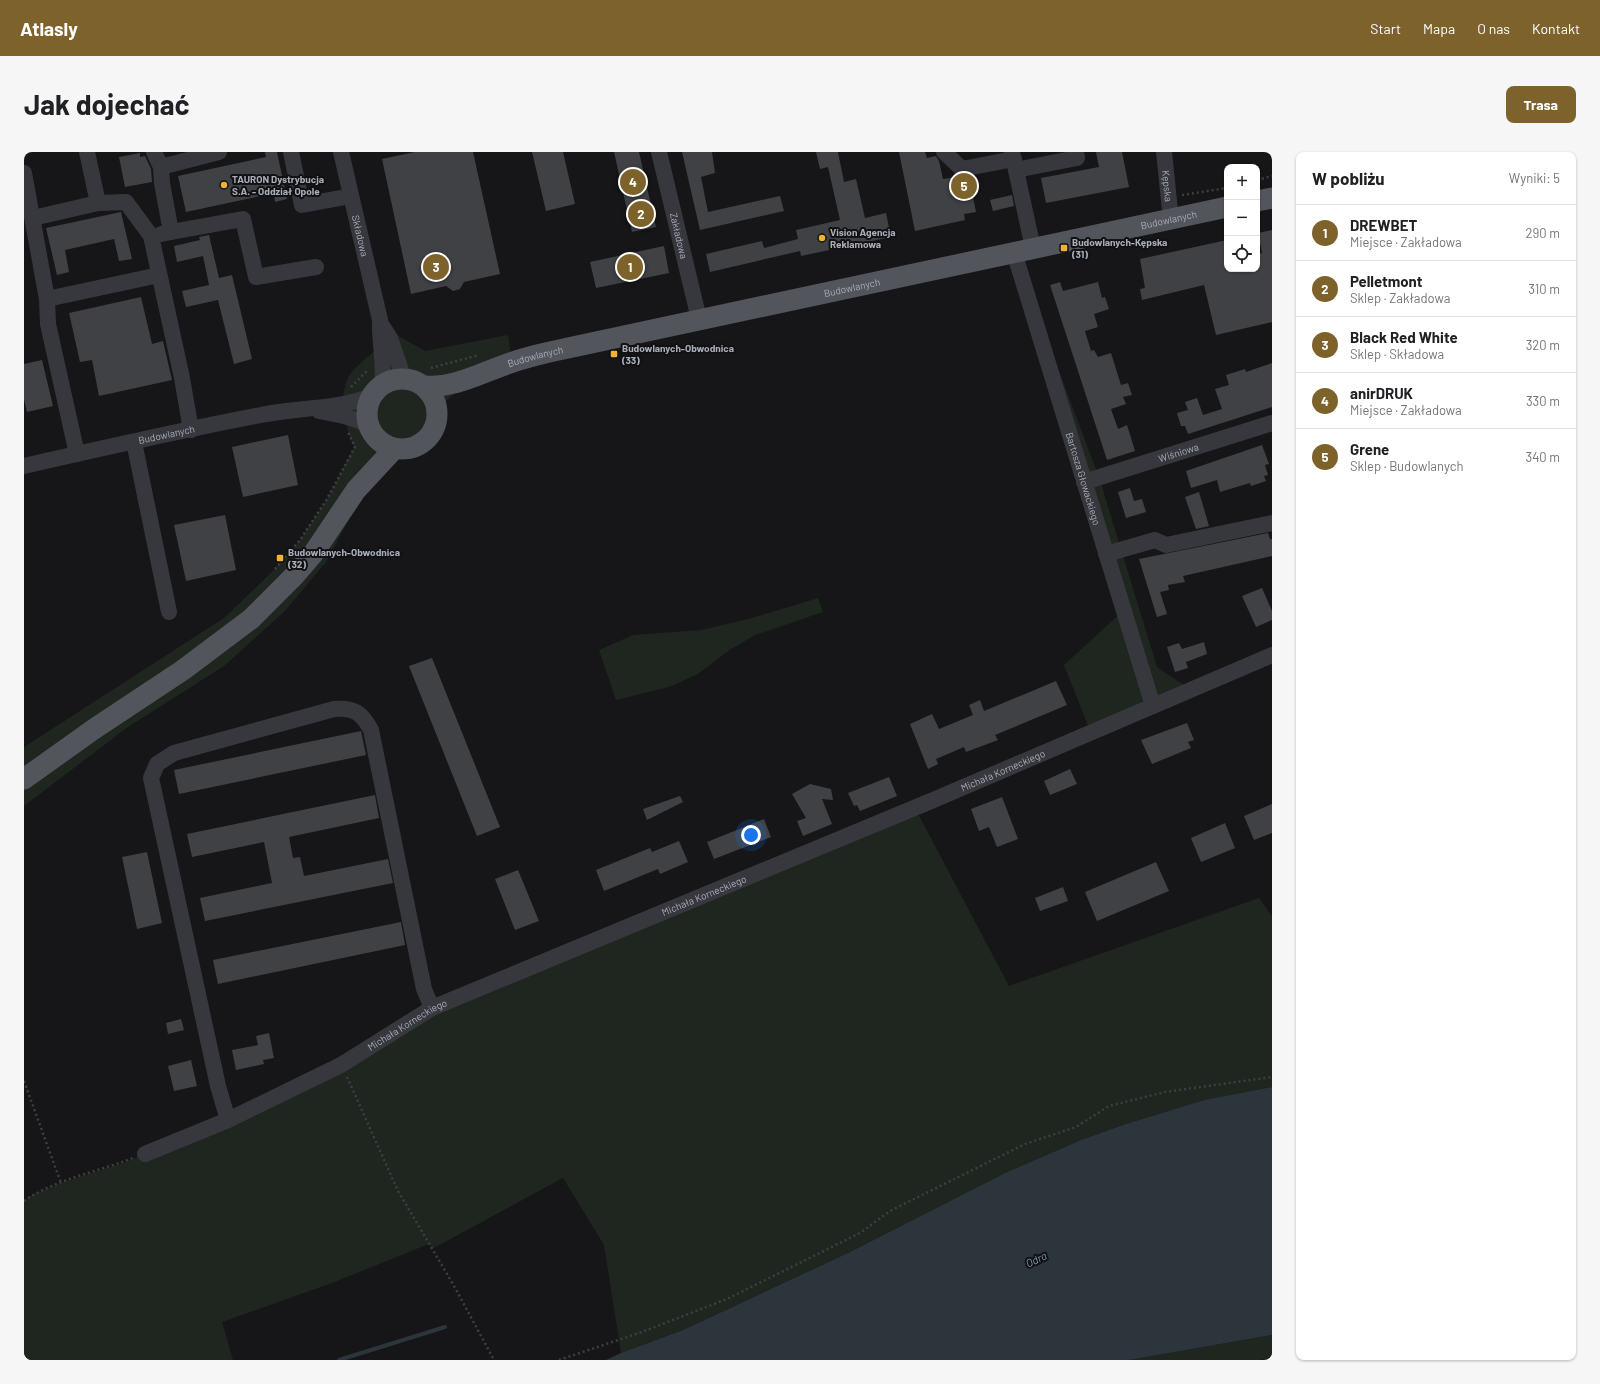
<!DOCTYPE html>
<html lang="pl">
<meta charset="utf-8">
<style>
:root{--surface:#fff;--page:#f6f6f6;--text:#202124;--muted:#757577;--line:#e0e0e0;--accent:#7e622b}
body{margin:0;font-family:Barlow,sans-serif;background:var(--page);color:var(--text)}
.controls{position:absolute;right:12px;top:12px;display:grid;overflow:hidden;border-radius:8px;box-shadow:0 1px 3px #0004}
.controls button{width:36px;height:36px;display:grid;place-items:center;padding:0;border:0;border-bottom:1px solid var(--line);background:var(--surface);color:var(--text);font:20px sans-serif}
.you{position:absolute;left:727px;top:683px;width:14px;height:14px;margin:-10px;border:3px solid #fff;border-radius:50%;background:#1a73e8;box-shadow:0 0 0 6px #1a73e833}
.badge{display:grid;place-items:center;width:26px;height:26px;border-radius:50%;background:var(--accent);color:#fff;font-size:13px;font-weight:700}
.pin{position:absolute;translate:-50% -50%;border:2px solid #fff;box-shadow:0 1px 4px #0006}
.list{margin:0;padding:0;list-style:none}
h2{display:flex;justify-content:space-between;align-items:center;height:52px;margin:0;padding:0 16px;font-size:17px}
h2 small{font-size:13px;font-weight:400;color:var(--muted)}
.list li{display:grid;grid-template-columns:26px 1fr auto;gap:12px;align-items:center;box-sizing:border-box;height:56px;padding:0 16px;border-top:1px solid var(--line)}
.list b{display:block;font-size:15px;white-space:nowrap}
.list p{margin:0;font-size:13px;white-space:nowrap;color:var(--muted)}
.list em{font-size:13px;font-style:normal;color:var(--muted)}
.icon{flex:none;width:22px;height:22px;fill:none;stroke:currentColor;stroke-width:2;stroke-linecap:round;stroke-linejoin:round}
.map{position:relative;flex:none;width:1248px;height:1208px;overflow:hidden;border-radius:8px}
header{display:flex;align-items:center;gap:24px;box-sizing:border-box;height:56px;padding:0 20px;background:var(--accent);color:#fff}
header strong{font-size:19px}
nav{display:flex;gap:22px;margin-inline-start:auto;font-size:14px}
.intro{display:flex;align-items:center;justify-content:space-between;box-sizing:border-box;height:96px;padding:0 24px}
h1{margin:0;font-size:28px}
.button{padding:10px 18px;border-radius:8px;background:var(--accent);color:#fff;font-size:14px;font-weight:700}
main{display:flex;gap:24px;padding:0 24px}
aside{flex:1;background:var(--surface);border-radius:8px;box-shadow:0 1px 3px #0004}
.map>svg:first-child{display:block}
</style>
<header>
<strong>Atlasly</strong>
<nav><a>Start</a><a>Mapa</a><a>O nas</a><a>Kontakt</a></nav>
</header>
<div class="intro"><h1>Jak dojechać</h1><a class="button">Trasa</a></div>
<main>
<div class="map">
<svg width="1248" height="1208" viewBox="0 0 1248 1208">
<rect width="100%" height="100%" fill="#161618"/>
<!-- green -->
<path fill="#1e261f" d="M 990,100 L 1075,325 L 1133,515 L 1167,538 L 1067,581 L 1040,513 L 1100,458 Z
M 373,183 L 401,199 L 484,183 L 488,210 C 478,214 467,218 457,223 C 445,229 431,241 421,250 C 414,256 413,265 411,273 C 406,291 388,298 370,297 L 338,343 L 302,410 L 261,459 L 200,514 L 104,575 L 0,654 L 0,595 L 200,466 L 252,416 L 276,388 L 303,347 L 330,295 C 321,275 314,247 324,226 C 331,212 360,192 373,183 Z
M 794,446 L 799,460 L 731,483 L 704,499 L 674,522 L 645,535 L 592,548 L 575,498 L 609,483 L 677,478 L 728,466 Z
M 891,656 L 985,834 L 1235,746 L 1248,764 L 1248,935 L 1180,948 L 1102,972 L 1057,988 L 981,1021 L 826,1100 L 659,1178 L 597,1201 L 580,1093 L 539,1026 L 408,1097 L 405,1092 L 308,1131 L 198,1170 L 209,1208 L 0,1208 L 0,1049 L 10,1042 L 37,1031 L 99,1011 L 204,968 L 408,856 Z
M 1248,1183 L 1248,1205 L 1236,1208 L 1105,1208 Z"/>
<!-- water -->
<path fill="#2c353c" d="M 1248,935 L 1248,1183 L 1105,1208 L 582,1208 L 597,1201 L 659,1178 L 826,1100 L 981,1021 L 1057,988 L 1102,972 L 1180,948 Z"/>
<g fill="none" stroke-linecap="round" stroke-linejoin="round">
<!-- stream -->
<path stroke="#2c353c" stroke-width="4" d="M 315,1208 L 421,1175"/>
</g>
<!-- building -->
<path fill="#404145" d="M 241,0 L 253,0 L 263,47 L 251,50 L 250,41 L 162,60 L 154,24 L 242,5 Z
M 391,0 L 449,0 L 476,122 L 440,130 L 436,137 L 429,139 L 422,134 L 387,142 L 358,7 Z
M 508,0 L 539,0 L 551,52 L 522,59 Z
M 590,0 L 615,0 L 632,75 L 608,80 Z
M 658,0 L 688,0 L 691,21 L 677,25 L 684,60 L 756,44 L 760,59 L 676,78 Z
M 792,0 L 814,0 L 820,30 L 832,27 L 841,66 L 862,61 L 867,85 L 777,104 L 776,99 L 686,120 L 682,102 L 738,89 L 740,96 L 774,87 L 772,78 L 816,68 L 804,15 L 796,17 Z
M 875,0 L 901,0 L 903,6 L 912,4 L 915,9 L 919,27 L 933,25 L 945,25 L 952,60 L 940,62 L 941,68 L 891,79 Z
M 1072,0 L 1098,0 L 1105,35 L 1022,51 L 1017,26 L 1075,15 Z
M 116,1 L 116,5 L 121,4 L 127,17 L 128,30 L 101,35 L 95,5 Z
M 988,43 L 990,54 L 969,59 L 966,48 Z
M 97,60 L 108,107 L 95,109 L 90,87 L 41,98 L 45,120 L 33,123 L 22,76 Z
M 1248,78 L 1248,170 L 1192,183 L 1180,133 L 1118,148 L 1116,137 L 1121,136 L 1116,107 L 1203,88 L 1203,117 L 1233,117 L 1233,102 L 1238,101 L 1234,81 Z
M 185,83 L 195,126 L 208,123 L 228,207 L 210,212 L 194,148 L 162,155 L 158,139 L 185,133 L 179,104 L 153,110 L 150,94 L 176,88 L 175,85 Z
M 640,94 L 645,121 L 572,136 L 566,110 Z
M 1036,130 L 1039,139 L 1074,130 L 1078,146 L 1081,145 L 1085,157 L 1070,162 L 1074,175 L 1061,179 L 1067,199 L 1070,198 L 1074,205 L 1087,201 L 1097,233 L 1104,231 L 1108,243 L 1099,245 L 1102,252 L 1087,257 L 1094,277 L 1103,273 L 1111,299 L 1083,308 L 1026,133 Z
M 117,145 L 128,192 L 139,189 L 148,228 L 75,244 L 68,208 L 56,210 L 45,161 Z
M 18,208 L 29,254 L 3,260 L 0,247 L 0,212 Z
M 1248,211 L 1248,255 L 1164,282 L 1161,274 L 1157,274 L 1153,261 L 1164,258 L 1161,250 L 1173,246 L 1179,263 L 1198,257 L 1191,237 L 1205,233 L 1202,223 L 1221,217 L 1222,220 Z
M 264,283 L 274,333 L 219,345 L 208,295 Z
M 1238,293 L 1245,312 L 1241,313 L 1244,323 L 1240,324 L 1242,329 L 1227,334 L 1226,331 L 1196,340 L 1193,328 L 1167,336 L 1162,319 Z
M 1106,336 L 1110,349 L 1118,347 L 1122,360 L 1102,366 L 1094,340 Z
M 1175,340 L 1185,374 L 1172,377 L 1161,345 Z
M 201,363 L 212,418 L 162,429 L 150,373 Z
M 1244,381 L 1246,387 L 1248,387 L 1248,404 L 1159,424 L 1161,430 L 1144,433 L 1145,438 L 1136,440 L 1143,462 L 1133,465 L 1115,407 Z
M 1238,436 L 1248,459 L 1248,468 L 1232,475 L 1218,444 Z
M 1180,490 L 1183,502 L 1162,510 L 1164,516 L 1151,520 L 1143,495 L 1155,491 L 1158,497 Z
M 408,506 L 476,675 L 453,684 L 385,514 Z
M 1032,529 L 1043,553 L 971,583 L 974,588 L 942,600 L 940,595 L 912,607 L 914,612 L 904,617 L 886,572 L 908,562 L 915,577 L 949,563 L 945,553 L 956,548 L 960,559 Z
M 1163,571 L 1170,588 L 1164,590 L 1167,596 L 1128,612 L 1117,588 Z
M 337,579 L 342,603 L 155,642 L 150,618 Z
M 1046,617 L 1053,632 L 1026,643 L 1020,629 Z
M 865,625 L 873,644 L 836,659 L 833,653 L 830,654 L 824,641 Z
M 786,632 L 807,637 L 809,648 L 798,647 L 808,672 L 779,684 L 773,669 L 782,666 L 768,642 Z
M 351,643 L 355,666 L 265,685 L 269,706 L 276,705 L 280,724 L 364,707 L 369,731 L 181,769 L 176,746 L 248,731 L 240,690 L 168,705 L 163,682 Z
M 656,644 L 659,650 L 623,668 L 619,657 Z
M 978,645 L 994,687 L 973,695 L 965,675 L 955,679 L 947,657 Z
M 1248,652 L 1248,681 L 1230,688 L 1220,664 Z
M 740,667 L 747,685 L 690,707 L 683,690 Z
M 1201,671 L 1211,696 L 1177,710 L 1167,686 Z
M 655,689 L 664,710 L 636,722 L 634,717 L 580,739 L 572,718 L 626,696 L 628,700 Z
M 123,700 L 138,771 L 113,777 L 98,705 Z
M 1132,710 L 1145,739 L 1073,769 L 1061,740 Z
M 494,718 L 515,769 L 491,778 L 471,727 Z
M 1039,735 L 1044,749 L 1016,759 L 1011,746 Z
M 377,770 L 381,793 L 194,832 L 189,808 Z
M 157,867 L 160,878 L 144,882 L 142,871 Z
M 245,881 L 250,906 L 239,908 L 240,912 L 212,918 L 208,898 L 234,893 L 232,884 Z
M 167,908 L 173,934 L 150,939 L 144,914 Z"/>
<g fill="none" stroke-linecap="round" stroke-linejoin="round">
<!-- path -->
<path stroke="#3d3f44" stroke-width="2.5" stroke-dasharray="2 3" stroke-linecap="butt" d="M 1233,28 L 1248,24
M 1158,43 L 1203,36
M 407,216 L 455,203
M 327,235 L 344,218
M 251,417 L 276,388 L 303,347 L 331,295 L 324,280
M 323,925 L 374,1039 L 429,1132 L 470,1208
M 0,929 L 37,1031
M 0,1049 C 32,1027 73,1020 109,1006
M 535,1208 L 618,1180 L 703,1147 L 836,1081 L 866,1059 L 1001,992 L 1052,975 L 1085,954 L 1141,940 L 1248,925"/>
<!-- minor -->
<g stroke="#37383d" stroke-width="16">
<path d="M 63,0 L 74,51"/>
<path d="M 130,0 L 137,15"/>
<path d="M 267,0 L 278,53 L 327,44"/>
<path id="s1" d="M 317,0 L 356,168 C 355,190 361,211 358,233"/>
<path id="s2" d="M 635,0 L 675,167"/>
<path d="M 920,0 L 938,17 L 990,7"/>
<path d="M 988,0 L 1009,96"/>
<path id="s3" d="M 1140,0 L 1147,68"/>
<path d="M 992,18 L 1053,6 L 1052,0"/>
<path d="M 0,21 L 23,147 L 135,123"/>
<path d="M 9,66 L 74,51 L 102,50 L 127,84 L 158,226 L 167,278"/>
<path d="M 147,80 L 219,67 L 232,125 L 292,115"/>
<path d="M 137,82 L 147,80 L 138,31 L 137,15 L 195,0"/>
<path id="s4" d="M 990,100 L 1129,554"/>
<path d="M 23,147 L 24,172 L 53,302"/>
<path d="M 357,172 L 366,186 L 378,221 L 387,228"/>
<path d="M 295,259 L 320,264 L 344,272"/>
<path d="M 110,290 L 145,460"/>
<path id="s5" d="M 0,314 C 79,296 158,278 237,263 C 274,255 312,258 348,244"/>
<path id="s6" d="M 1060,330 L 1248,271"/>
<path d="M 1082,402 L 1131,388 L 1142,393 L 1248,371"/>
<path d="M 204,968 L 194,934 L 127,626 L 133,612 L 150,601 L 310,557 C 330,555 338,561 347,578 L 400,837 L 408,856"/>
<path id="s7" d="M 121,1002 L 204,968 L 317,913 L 408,856 L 907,649 L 1248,503"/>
</g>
<!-- major -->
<g stroke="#53555c" stroke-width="21">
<path d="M 1233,49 L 1248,46"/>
<circle cx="378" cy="262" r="35"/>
<path id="s8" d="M 400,234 C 430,237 461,219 489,210 C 507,204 525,200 544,196 L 1203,55"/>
<path d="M 0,627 L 70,577 L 159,518 L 227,467 L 271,423 L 289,402 L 332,338 L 370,297"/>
</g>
</g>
<!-- markers -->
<g fill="#f2b134" stroke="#111113" stroke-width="1.5">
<circle cx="200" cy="33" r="4"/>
<circle cx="798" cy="86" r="4"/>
<rect x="1036" y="92" width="8" height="8" rx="2"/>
<rect x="586" y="198" width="8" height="8" rx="2"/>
<rect x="252" y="402" width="8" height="8" rx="2"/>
</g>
<g text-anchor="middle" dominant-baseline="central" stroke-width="4" stroke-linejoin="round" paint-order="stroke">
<!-- poi labels -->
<g font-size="10" font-weight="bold" fill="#a8adb8" stroke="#111113" text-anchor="start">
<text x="208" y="27">TAURON Dystrybucja<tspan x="208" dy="12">S.A. - Oddział Opole</tspan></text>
<text x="806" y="80">Vision Agencja<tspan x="806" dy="12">Reklamowa</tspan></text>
<text x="1048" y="90">Budowlanych-Kępska<tspan x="1048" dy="12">(31)</tspan></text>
<text x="598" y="196">Budowlanych-Obwodnica<tspan x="598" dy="12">(33)</tspan></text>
<text x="264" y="400">Budowlanych-Obwodnica<tspan x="264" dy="12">(32)</tspan></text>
</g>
<!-- street labels -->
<g font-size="10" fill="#a8adb8" stroke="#111113">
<text stroke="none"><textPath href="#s3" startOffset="34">Kępska</textPath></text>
<text stroke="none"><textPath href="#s8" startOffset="764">Budowlanych</textPath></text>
<text stroke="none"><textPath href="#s1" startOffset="86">Składowa</textPath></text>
<text stroke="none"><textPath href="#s2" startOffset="86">Zakładowa</textPath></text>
<text stroke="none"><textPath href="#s8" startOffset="440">Budowlanych</textPath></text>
<text stroke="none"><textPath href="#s8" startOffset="116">Budowlanych</textPath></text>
<text stroke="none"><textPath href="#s5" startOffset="146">Budowlanych</textPath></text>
<text stroke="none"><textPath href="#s6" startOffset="99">Wiśniowa</textPath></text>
<text stroke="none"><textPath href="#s4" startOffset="237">Bartosza Głowackiego</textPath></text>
<text stroke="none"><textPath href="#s7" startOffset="941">Michała Korneckiego</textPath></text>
<text stroke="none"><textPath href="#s7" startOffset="617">Michała Korneckiego</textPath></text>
<text stroke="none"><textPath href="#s7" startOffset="293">Michała Korneckiego</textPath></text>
</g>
<!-- water labels -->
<g font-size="11" font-style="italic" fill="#7f9bb3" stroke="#111113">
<text transform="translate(1012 1107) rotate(-25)">Odra</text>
</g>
</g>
</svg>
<div class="controls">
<button>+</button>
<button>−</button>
<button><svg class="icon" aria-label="locate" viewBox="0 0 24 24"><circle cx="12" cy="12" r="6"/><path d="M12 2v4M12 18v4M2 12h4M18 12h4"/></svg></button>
</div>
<div class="you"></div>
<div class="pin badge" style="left:606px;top:115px">1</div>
<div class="pin badge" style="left:617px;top:62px">2</div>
<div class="pin badge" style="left:412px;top:115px">3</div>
<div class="pin badge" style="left:609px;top:30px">4</div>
<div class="pin badge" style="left:940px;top:34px">5</div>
</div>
<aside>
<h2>W pobliżu<small>Wyniki: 5</small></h2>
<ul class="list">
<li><span class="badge">1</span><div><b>DREWBET</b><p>Miejsce · Zakładowa</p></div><em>290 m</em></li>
<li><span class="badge">2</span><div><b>Pelletmont</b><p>Sklep · Zakładowa</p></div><em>310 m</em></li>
<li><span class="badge">3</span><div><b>Black Red White</b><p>Sklep · Składowa</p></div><em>320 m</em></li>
<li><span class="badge">4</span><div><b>anirDRUK</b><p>Miejsce · Zakładowa</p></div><em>330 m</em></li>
<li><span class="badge">5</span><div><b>Grene</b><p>Sklep · Budowlanych</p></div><em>340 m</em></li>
</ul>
</aside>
</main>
